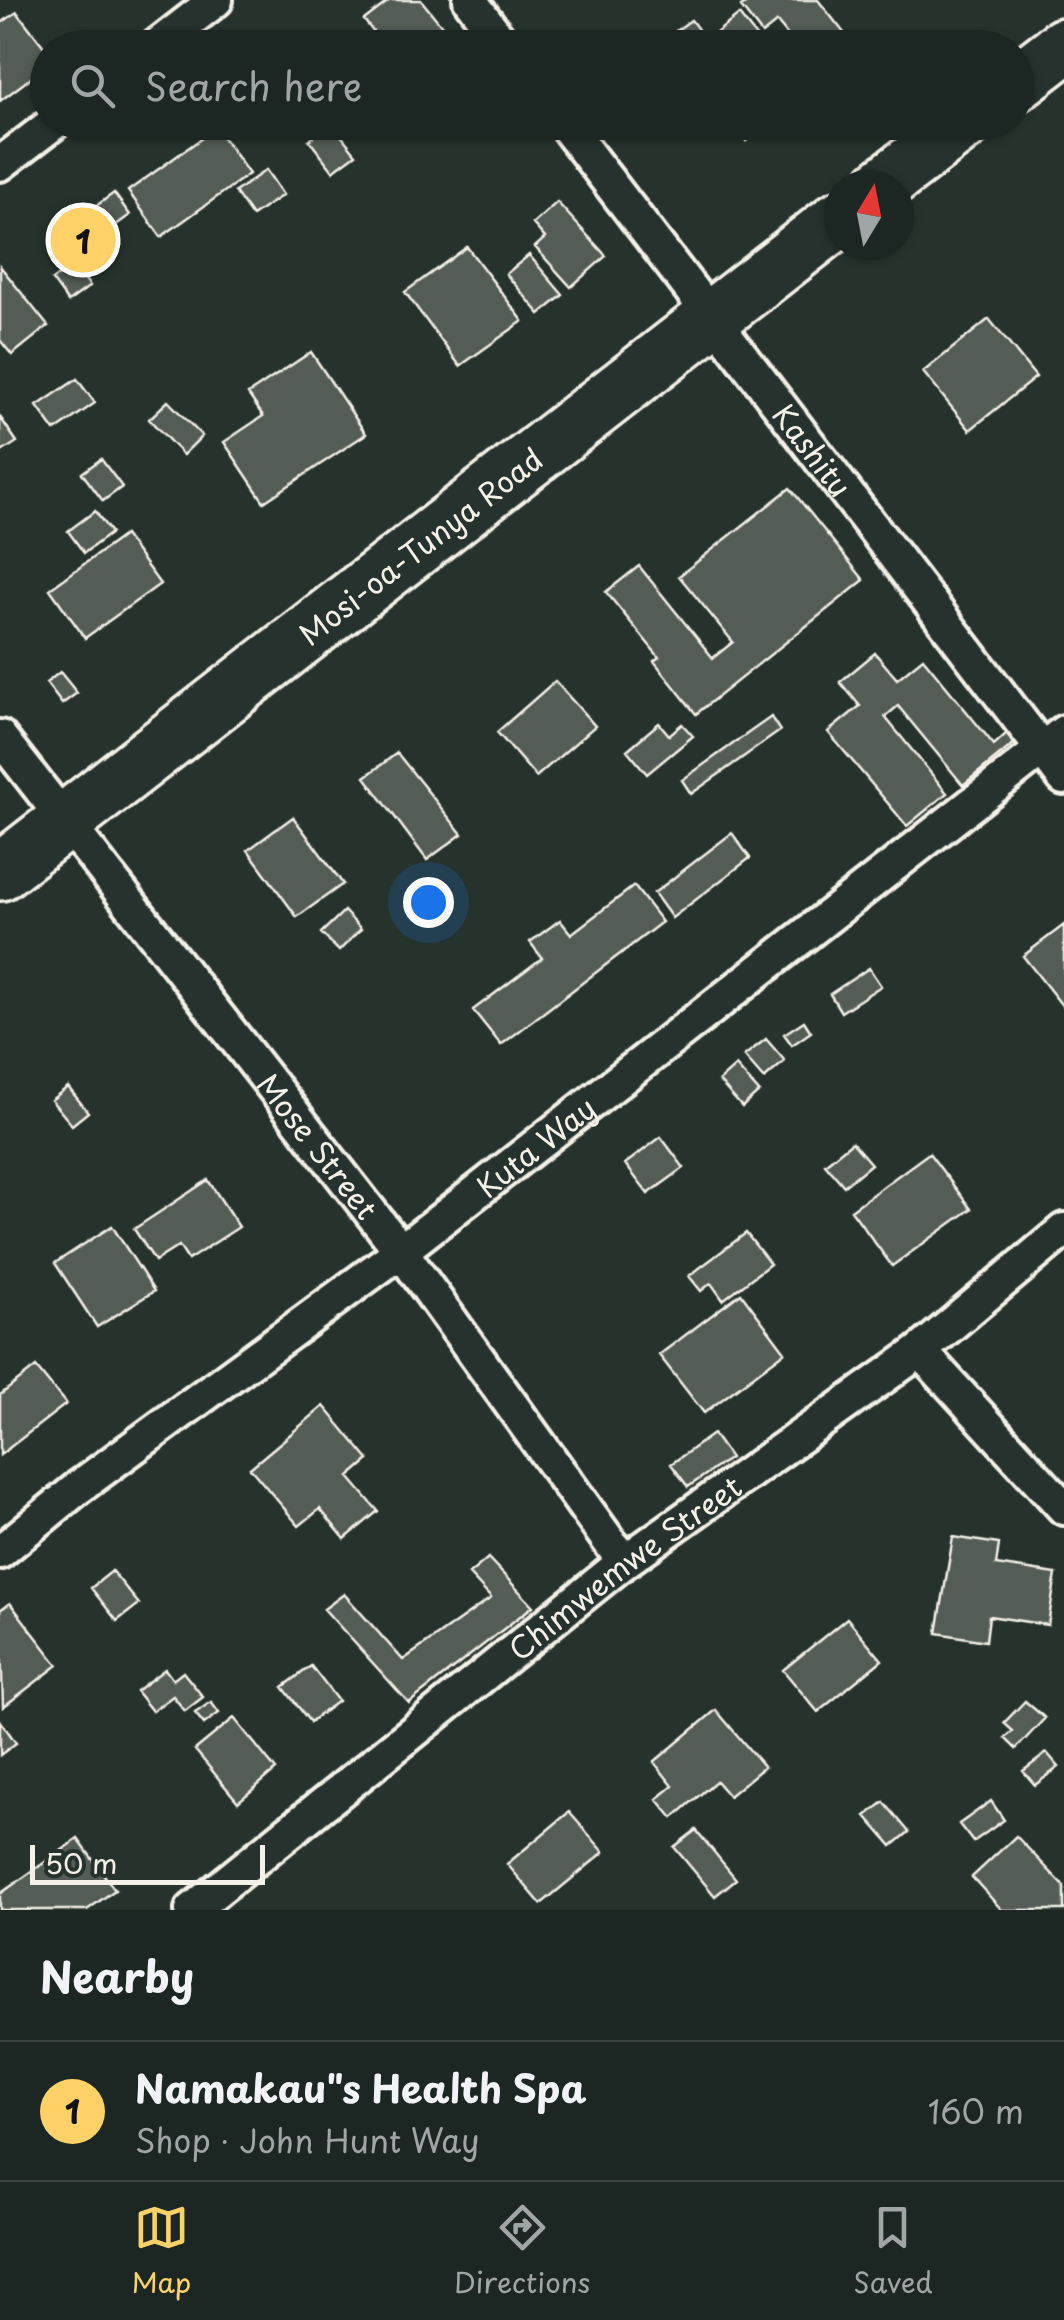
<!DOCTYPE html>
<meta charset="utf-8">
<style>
:root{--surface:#1c2622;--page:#252e2a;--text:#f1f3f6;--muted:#a0a5a5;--line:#3a4340;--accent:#ffd166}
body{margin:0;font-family:"Playpen Sans",sans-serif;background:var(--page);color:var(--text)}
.compass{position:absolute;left:824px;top:170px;width:90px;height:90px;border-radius:50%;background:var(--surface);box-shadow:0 2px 8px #0004;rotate:10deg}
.scale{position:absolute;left:30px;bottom:25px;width:235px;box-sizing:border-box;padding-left:10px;border:5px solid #f4f1e8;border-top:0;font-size:28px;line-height:35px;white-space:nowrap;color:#f4f1e8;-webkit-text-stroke:8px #26332d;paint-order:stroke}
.you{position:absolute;left:428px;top:902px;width:35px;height:35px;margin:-25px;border:8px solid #fff;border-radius:50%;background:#1a73e8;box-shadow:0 0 0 15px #1a73e833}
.badge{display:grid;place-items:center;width:65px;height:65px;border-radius:50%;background:var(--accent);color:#111;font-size:32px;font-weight:700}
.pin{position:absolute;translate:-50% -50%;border:5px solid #fff;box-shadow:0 2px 10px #0006}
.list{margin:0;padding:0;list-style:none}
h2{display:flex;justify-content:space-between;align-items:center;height:130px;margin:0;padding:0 40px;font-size:42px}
h2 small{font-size:32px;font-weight:400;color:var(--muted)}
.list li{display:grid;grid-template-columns:65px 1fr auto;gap:30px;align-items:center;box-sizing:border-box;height:140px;padding:0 40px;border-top:2px solid var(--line)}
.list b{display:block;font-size:38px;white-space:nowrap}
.list p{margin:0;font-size:32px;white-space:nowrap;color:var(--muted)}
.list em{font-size:32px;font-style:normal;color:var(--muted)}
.icon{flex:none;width:55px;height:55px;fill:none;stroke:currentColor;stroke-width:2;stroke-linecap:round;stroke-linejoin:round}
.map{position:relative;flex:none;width:1064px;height:1910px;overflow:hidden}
.search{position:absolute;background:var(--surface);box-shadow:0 2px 8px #0004;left:30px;right:30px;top:30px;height:110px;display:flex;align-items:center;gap:25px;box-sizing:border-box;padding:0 35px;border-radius:55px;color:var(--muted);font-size:38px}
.sheet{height:270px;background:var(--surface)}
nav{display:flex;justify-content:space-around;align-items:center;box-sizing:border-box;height:140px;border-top:2px solid var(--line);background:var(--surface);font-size:28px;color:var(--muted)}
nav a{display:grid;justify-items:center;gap:5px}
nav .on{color:var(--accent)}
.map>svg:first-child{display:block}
</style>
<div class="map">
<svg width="1064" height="1910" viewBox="0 0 1064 1910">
<rect width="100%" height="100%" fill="#26332d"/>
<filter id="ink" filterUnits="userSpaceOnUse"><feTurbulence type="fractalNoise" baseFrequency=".01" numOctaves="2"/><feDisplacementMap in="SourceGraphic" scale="20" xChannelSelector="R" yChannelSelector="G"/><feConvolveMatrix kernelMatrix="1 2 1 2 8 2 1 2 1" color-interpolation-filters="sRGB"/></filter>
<g filter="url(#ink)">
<!-- building -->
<path fill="#525c55" stroke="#f4f1e8" stroke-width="2.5" d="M 390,0 L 421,0 L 451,37 L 438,48 L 386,48 L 364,20 Z
M 751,0 L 818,0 L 856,48 L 798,48 L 777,22 L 762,34 L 741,7 Z
M 17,12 L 48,52 L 48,65 L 0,101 L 0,24 Z
M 739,15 L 765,48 L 698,47 Z
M 691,20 L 704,37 L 691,48 L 669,48 L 663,40 Z
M 732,122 L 770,122 L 746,141 Z
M 331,123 L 356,154 L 333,171 L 309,140 Z
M 216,128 L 249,174 L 161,237 L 128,191 Z
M 266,170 L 283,195 L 252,216 L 235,192 Z
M 114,193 L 130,215 L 112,228 L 96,206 Z
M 557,202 L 606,256 L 571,287 L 535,247 L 545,238 L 533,224 Z
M 91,213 L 121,246 L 89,274 L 59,241 Z
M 467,247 L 523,321 L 460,366 L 405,292 Z
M 529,255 L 563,295 L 540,314 L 506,274 Z
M 73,264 L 90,286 L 68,302 L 52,280 Z
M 0,266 L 48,326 L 12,355 L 0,340 Z
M 989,319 L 1036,377 L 970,430 L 923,372 Z
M 311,352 L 366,434 L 264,502 L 224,442 L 263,416 L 248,394 Z
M 77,379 L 95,403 L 55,431 L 37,406 Z
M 168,401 L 202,436 L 183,455 L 149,419 Z
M 0,417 L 17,442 L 0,453 Z
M 101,459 L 122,487 L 103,501 L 82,473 Z
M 790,488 L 864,580 L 696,714 L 654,661 L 659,657 L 606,592 L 639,566 L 713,658 L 733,642 L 679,576 Z
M 95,511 L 111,533 L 84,553 L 68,531 Z
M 124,535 L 160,584 L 85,638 L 50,589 Z
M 875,653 L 897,679 L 923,658 L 994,745 L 1008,732 L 1016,742 L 963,785 L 898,706 L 885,717 L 947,793 L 907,826 L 828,732 L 860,706 L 840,682 Z
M 60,672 L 77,693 L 62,704 L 46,683 Z
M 555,681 L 595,726 L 536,777 L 497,732 Z
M 771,717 L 780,731 L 691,794 L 682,780 Z
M 659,723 L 669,735 L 682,724 L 693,736 L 647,774 L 627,750 Z
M 397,753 L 462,834 L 427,860 L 365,777 Z
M 293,817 L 343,884 L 297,917 L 248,850 Z
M 732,833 L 750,858 L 672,918 L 654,893 Z
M 634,886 L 662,922 L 501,1045 L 473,1010 L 542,958 L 530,942 L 560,920 L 571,934 Z
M 344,911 L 361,929 L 339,951 L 321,933 Z
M 1064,925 L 1064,1008 L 1023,956 Z
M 869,968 L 881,986 L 841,1012 L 830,994 Z
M 804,1021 L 811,1032 L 792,1045 L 784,1034 Z
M 766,1039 L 785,1061 L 764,1079 L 744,1056 Z
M 736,1066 L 759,1092 L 742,1107 L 719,1081 Z
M 68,1087 L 88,1112 L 72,1125 L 51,1100 Z
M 661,1137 L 684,1168 L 648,1194 L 625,1164 Z
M 852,1142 L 871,1164 L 844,1186 L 825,1164 Z
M 929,1153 L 971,1209 L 892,1266 L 851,1210 Z
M 208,1180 L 239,1227 L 188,1260 L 179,1246 L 155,1261 L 134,1229 Z
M 112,1226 L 154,1291 L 97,1327 L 55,1263 Z
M 746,1233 L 770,1264 L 723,1300 L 711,1283 L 701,1291 L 689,1276 Z
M 741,1293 L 785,1352 L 704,1413 L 659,1355 Z
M 36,1367 L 66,1404 L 0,1455 L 0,1395 Z
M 324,1406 L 369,1460 L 349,1477 L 378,1511 L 345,1539 L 320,1509 L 299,1526 L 250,1468 Z
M 713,1434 L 730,1458 L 688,1487 L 671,1464 Z
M 953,1537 L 999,1544 L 996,1565 L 1056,1574 L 1048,1625 L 989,1616 L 986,1641 L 937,1633 Z
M 488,1558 L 533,1606 L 409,1703 L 324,1609 L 344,1594 L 403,1660 L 491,1598 L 469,1574 Z
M 112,1571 L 139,1604 L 117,1621 L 91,1588 Z
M 10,1603 L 58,1665 L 3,1707 L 0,1610 Z
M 847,1618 L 882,1660 L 818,1712 L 783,1670 Z
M 311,1666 L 338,1701 L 310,1722 L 283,1687 Z
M 165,1669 L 173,1680 L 183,1672 L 203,1697 L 185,1711 L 173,1696 L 152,1711 L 136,1691 Z
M 1025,1701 L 1045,1718 L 1016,1749 L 1005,1738 L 1013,1731 L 1004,1723 Z
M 211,1702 L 219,1713 L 204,1724 L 195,1713 Z
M 716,1710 L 764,1767 L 729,1796 L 716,1781 L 673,1818 L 657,1799 L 673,1786 L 654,1762 Z
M 234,1718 L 276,1770 L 238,1802 L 195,1750 Z
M 0,1720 L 16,1743 L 0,1755 Z
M 1047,1753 L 1059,1767 L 1035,1785 L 1023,1771 Z
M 991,1801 L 1004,1820 L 973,1842 L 959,1824 Z
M 884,1802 L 909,1832 L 892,1846 L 866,1816 Z
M 569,1812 L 604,1852 L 541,1904 L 507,1864 Z
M 696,1830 L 736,1879 L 715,1896 L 674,1847 Z
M 1016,1836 L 1064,1886 L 1064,1910 L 1002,1910 L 972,1877 Z
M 78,1839 L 115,1890 L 87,1910 L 0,1910 L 0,1894 Z"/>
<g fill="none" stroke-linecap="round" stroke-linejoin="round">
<defs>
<g id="minor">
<path d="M 470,0 L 506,48"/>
<path d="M 154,48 L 216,0"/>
<path id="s1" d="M 563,122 L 1064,778"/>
<path d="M 0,164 L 55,122"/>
<path id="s2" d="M 0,737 L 401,1251 L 624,1562"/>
<path d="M 920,1351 L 1064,1508"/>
<path id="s3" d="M 0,1552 L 79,1487 L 401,1251 L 1064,732"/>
<path id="s4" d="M 192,1910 L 624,1562 L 920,1351 L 1064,1230"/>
</g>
<g id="trunk">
<path d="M 1016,83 L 1064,46"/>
<path d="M 883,185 L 965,122"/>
<path id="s5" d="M 0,872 L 839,219"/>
</g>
</defs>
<!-- minor casing -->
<use href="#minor" stroke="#f4f1e8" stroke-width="40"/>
<!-- trunk casing -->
<use href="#trunk" stroke="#f4f1e8" stroke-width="62"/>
<!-- minor -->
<use href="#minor" stroke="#26332d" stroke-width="32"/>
<!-- trunk -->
<use href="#trunk" stroke="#26332d" stroke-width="55"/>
</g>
</g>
<g text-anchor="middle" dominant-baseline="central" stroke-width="8" stroke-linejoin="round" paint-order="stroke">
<!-- street labels -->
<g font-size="30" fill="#f4f1e8" stroke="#26332d">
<text stroke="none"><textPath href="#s1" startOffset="412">Kashitu</textPath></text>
<text stroke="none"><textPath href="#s5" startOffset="532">Mosi-oa-Tunya Road</textPath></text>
<text stroke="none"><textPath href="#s2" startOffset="518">Mose Street</textPath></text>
<text stroke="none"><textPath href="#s3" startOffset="672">Kuta Way</textPath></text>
<text stroke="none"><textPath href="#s4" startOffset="552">Chimwemwe Street</textPath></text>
</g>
</g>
</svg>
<svg class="compass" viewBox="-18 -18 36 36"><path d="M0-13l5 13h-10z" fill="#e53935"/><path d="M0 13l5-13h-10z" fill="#a0a5a5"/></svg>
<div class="scale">50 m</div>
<div class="you"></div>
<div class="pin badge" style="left:83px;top:240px">1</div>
<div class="search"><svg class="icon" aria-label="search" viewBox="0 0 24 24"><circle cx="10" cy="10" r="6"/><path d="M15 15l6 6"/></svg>Search here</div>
</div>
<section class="sheet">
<h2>Nearby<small></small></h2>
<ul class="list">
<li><span class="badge">1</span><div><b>Namakau&quot;s Health Spa</b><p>Shop · John Hunt Way</p></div><em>160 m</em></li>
</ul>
</section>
<nav>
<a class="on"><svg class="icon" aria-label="map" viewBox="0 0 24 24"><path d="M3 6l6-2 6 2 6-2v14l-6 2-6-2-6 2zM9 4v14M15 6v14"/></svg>Map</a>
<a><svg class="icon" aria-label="directions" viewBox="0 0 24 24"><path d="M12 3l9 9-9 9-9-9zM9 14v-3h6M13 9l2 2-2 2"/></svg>Directions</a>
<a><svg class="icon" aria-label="saved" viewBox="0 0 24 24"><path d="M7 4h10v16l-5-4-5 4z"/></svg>Saved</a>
</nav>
